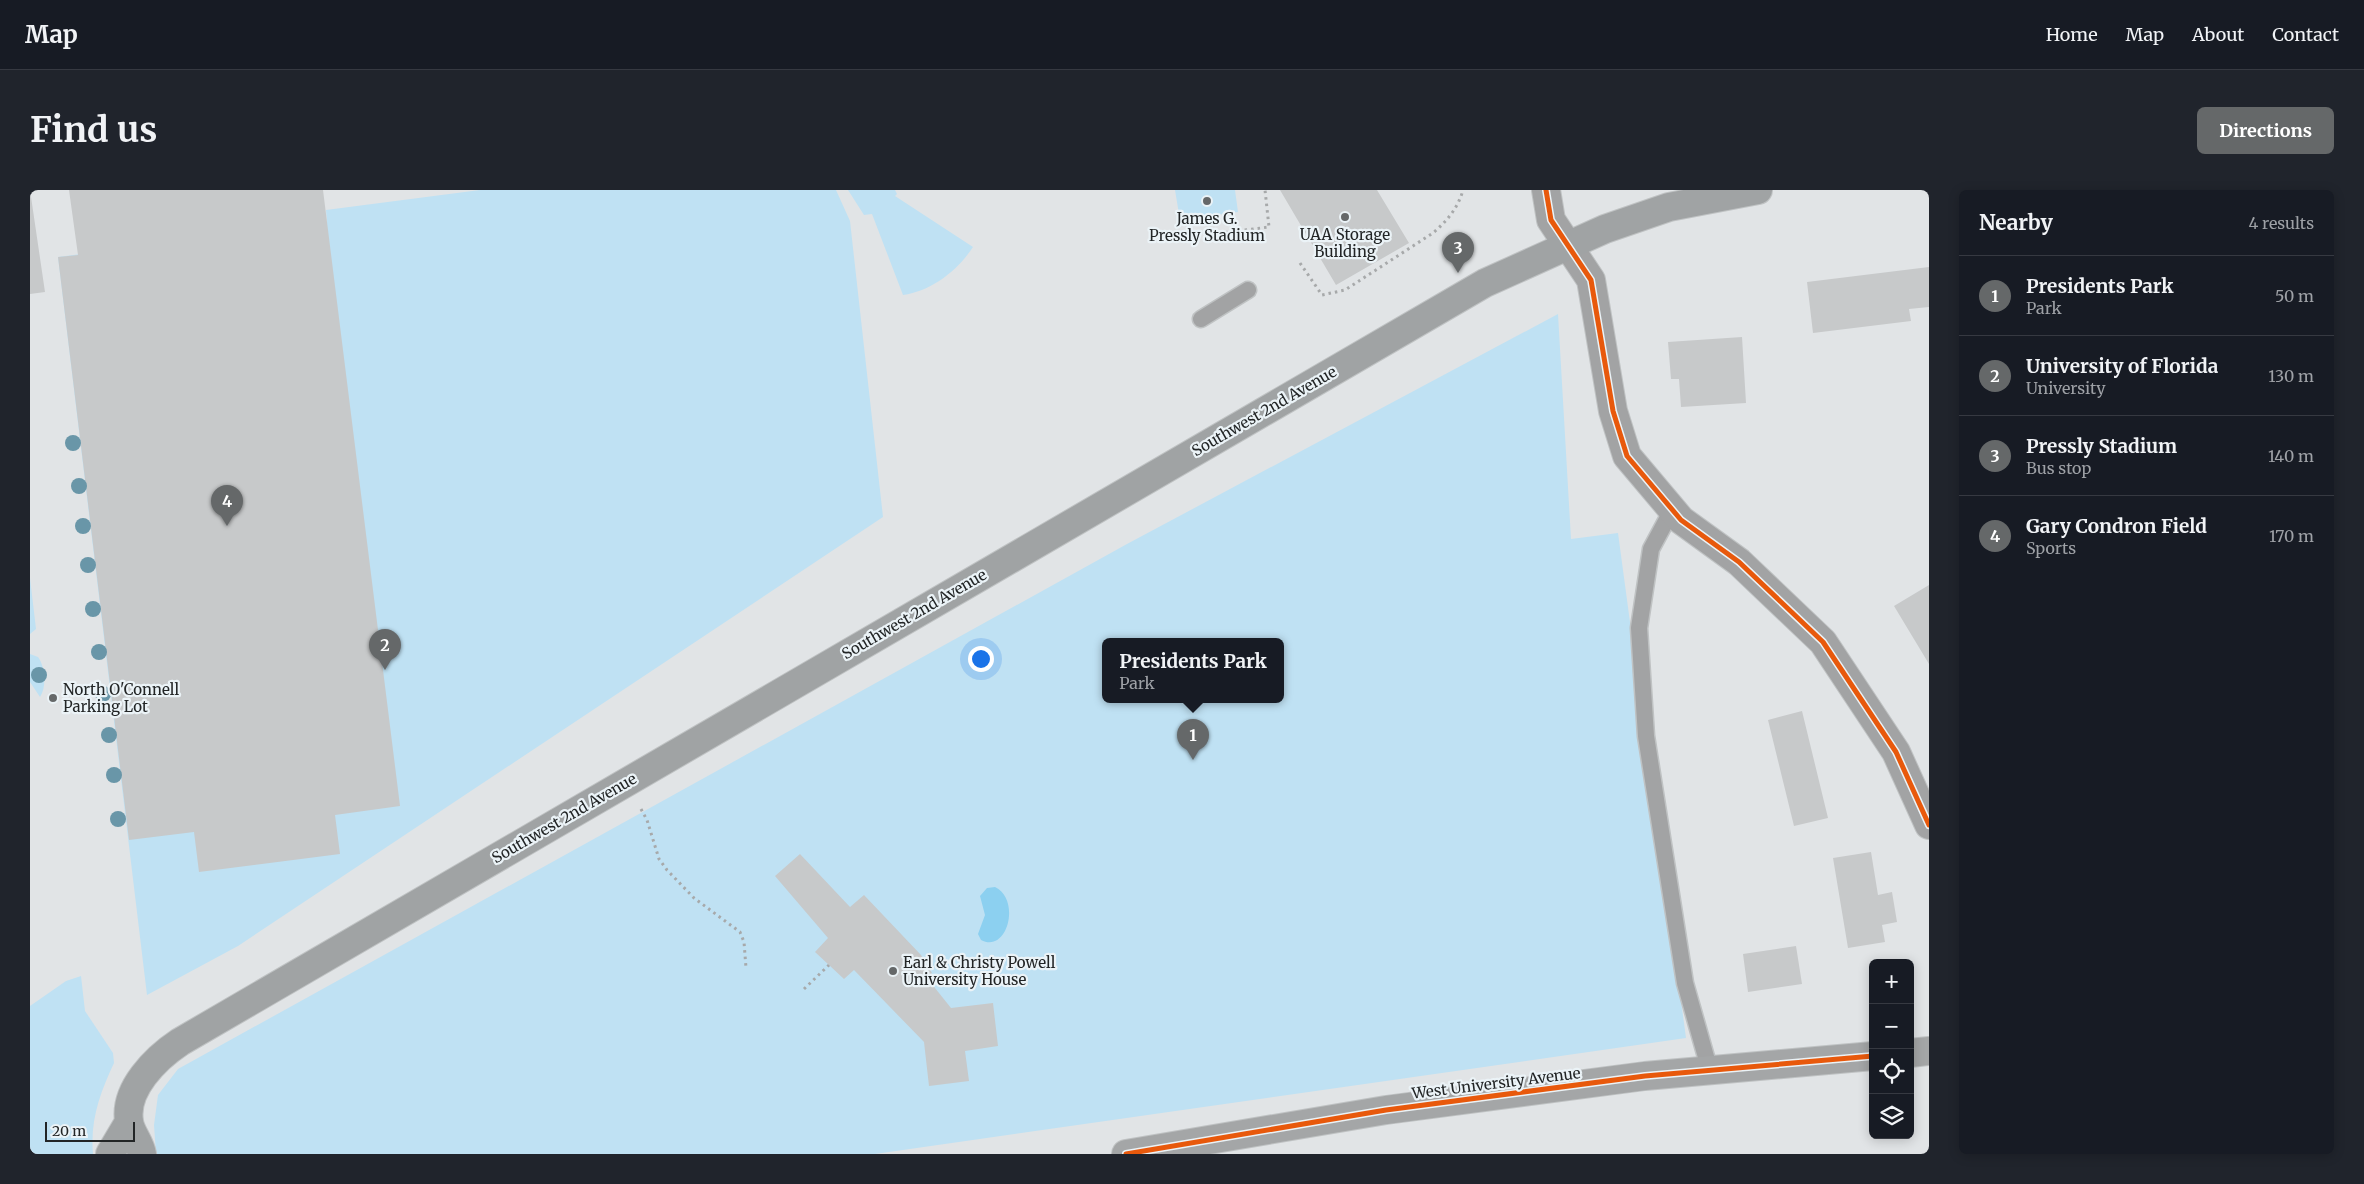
<!DOCTYPE html>
<meta charset="utf-8">
<style>
:root{--surface:#171b24;--page:#20242c;--text:#f1f3f6;--muted:#9ea1a6;--line:#363941;--accent:#656869}
body{margin:0;font-family:Merriweather,serif;background:var(--page);color:var(--text)}
.controls{position:absolute;right:15px;bottom:15px;display:grid;overflow:hidden;border-radius:8px;box-shadow:0 2px 12px #0003}
.controls button{width:45px;height:45px;display:grid;place-items:center;padding:0;border:0;border-bottom:1px solid var(--line);background:var(--surface);color:var(--text);font:25px sans-serif}
.scale{position:absolute;left:15px;bottom:12px;width:90px;box-sizing:border-box;padding-left:5px;border:2px solid #222526;border-top:0;font-size:14px;line-height:18px;white-space:nowrap;color:#222526;-webkit-text-stroke:4px #ebf3f7;paint-order:stroke}
.you{position:absolute;left:950px;top:468px;width:18px;height:18px;margin:-12px;border:4px solid #fff;border-radius:50%;background:#1a73e8;box-shadow:0 0 0 8px #1a73e833}
.badge{display:grid;place-items:center;width:32px;height:32px;border-radius:50%;background:var(--accent);color:#fff;font-size:16px;font-weight:700}
.pin{position:absolute;translate:-50% -41px;filter:drop-shadow(0 1px 2px #0008)}
.pin::after{content:'';position:absolute;top:26px;width:18px;height:15px;background:inherit;clip-path:polygon(0 0,100% 0,50% 100%)}
.popup{position:absolute;left:1072px;top:448px;width:182px;height:65px;box-sizing:border-box;display:grid;place-content:center;border-radius:8px;background:var(--surface);filter:drop-shadow(0 1px 4px #0005);font-size:16px;white-space:nowrap;color:var(--muted)}
.popup b{font-size:19px;color:var(--text)}
.popup::after{content:'';position:absolute;left:50%;top:100%;margin-left:-10px;border:10px solid transparent;border-top-color:var(--surface)}
.list{margin:0;padding:0;list-style:none}
h2{display:flex;justify-content:space-between;align-items:center;height:65px;margin:0;padding:0 20px;font-size:21px}
h2 small{font-size:16px;font-weight:400;color:var(--muted)}
.list li{display:grid;grid-template-columns:32px 1fr auto;gap:15px;align-items:center;box-sizing:border-box;height:80px;padding:0 20px;border-top:1px solid var(--line)}
.list b{display:block;font-size:19px;white-space:nowrap}
.list p{margin:0;font-size:16px;white-space:nowrap;color:var(--muted)}
.list em{font-size:16px;font-style:normal;color:var(--muted)}
.icon{flex:none;width:28px;height:28px;fill:none;stroke:currentColor;stroke-width:2;stroke-linecap:round;stroke-linejoin:round}
.map{position:relative;flex:none;width:1899px;height:964px;overflow:hidden;border-radius:8px}
header{display:flex;align-items:center;gap:30px;box-sizing:border-box;height:70px;padding:0 25px;background:var(--surface);border-bottom:1px solid var(--line)}
header strong{font-size:24px}
nav{display:flex;gap:28px;margin-inline-start:auto;font-size:18px}
.intro{display:flex;align-items:center;justify-content:space-between;box-sizing:border-box;height:120px;padding:0 30px}
h1{margin:0;font-size:35px}
.button{padding:12px 22px;border-radius:8px;background:var(--accent);color:#fff;font-size:18px;font-weight:700}
main{display:flex;gap:30px;padding:0 30px}
aside{flex:1;background:var(--surface);border-radius:8px;box-shadow:0 2px 12px #0003}
.map>svg:first-child{display:block}
</style>
<header>
<strong>Map</strong>
<nav><a>Home</a><a>Map</a><a>About</a><a>Contact</a></nav>
</header>
<div class="intro"><h1>Find us</h1><a class="button">Directions</a></div>
<main>
<div class="map">
<svg width="1899" height="964" viewBox="0 0 1899 964">
<rect width="100%" height="100%" fill="#e1e4e6"/>
<!-- green -->
<path fill="#bfe1f3" fill-rule="evenodd" d="M 450,0 L 806,0 L 820,31 L 853,327 L 208,756 L 117,805 L 28,67 L 297,32 L 296,20 Z
M 818,0 L 865,0 L 867,4 L 865,6 L 943,57 C 928,80 902,101 873,105 L 842,24 L 834,25 Z
M 1145,0 L 1205,0 L 1208,22 L 1150,30 Z
M 1528,124 L 1541,349 L 1588,343 L 1656,848 L 845,964 L 126,964 L 124,935 L 128,905 L 148,879 L 1097,354 ZM 1076,451 L 1250,451 L 1250,509 L 1076,509 Z
M 0,388 L 6,439 L 0,444 Z
M 0,464 L 8,467 C 15,476 17,497 10,507 L 0,492 Z
M 51,786 L 55,821 L 83,863 L 84,873 C 70,903 60,930 63,964 L 0,964 L 0,816 L 36,791 Z"/>
<!-- water -->
<path fill="#8cd0f0" d="M 965,697 C 991,709 978,764 951,750 L 948,744 L 955,725 L 950,706 L 957,698 Z"/>
<!-- building -->
<path fill="#c7c9ca" d="M 0,0 L 15,102 L 0,104 Z
M 39,0 L 293,0 L 370,616 L 305,625 L 310,664 L 169,682 L 164,642 L 99,650 L 28,67 L 48,65 Z
M 1250,0 L 1347,0 L 1379,53 L 1306,95 Z
M 1899,77 L 1899,117 L 1879,119 L 1881,131 L 1783,143 L 1777,92 Z
M 1712,147 L 1716,213 L 1651,217 L 1649,189 L 1641,189 L 1638,152 Z
M 1899,395 L 1899,474 L 1864,416 Z
M 1772,521 L 1798,628 L 1764,636 L 1738,530 Z
M 1841,662 L 1848,705 L 1862,702 L 1867,732 L 1852,735 L 1855,752 L 1818,758 L 1803,668 Z
M 770,664 L 820,717 L 834,705 L 891,765 L 902,783 L 897,788 L 921,818 L 963,813 L 968,856 L 935,861 L 939,891 L 899,896 L 894,852 L 824,780 L 814,789 L 785,762 L 798,748 L 745,686 Z
M 1766,756 L 1772,794 L 1718,802 L 1713,764 Z"/>
<g fill="none" stroke-linecap="round" stroke-linejoin="round">
<defs>
<path id="lane" d="M 1171,129 L 1218,100
M 1642,320 L 1621,359 L 1609,438 L 1616,546 L 1655,793 L 1680,881"/>
<path id="street" d="M 1516,0 L 1521,30 L 1561,90 L 1583,221 L 1597,266 L 1651,330 L 1709,372 L 1793,452 L 1866,562 L 1899,635"/>
<path id="secondary" d="M 80,964 L 99,932
M 112,964 C 110,952 100,942 99,931 C 94,899 126,868 150,852 L 1455,93 L 1575,39 L 1639,17 L 1728,0"/>
<path id="primary" d="M 1880,863 L 1899,861
M 1096,964 L 1356,920 L 1615,886 L 1843,866"/>
</defs>
<!-- lane casing -->
<use href="#lane" stroke="#bfc2c3" stroke-width="19"/>
<!-- street casing -->
<use href="#street" stroke="#bfc2c3" stroke-width="30"/>
<!-- secondary casing -->
<use href="#secondary" stroke="#bfc2c3" stroke-width="30"/>
<!-- primary casing -->
<use href="#primary" stroke="#bfc2c3" stroke-width="30"/>
<!-- path -->
<path stroke="#a7a9aa" stroke-width="3" stroke-dasharray="2.5 4" stroke-linecap="butt" d="M 1176,45 L 1239,37 L 1235,0
M 1270,73 L 1292,105 L 1315,100 L 1403,43 C 1417,31 1428,18 1433,0
M 611,619 L 617,630 L 629,669 L 637,680 L 664,708 L 710,742 L 714,752 L 716,778
M 774,799 L 799,775"/>
<!-- lane -->
<use href="#lane" stroke="#a2a3a4" stroke-width="16"/>
<!-- street -->
<use href="#street" stroke="#a2a3a4" stroke-width="28"/>
<!-- secondary -->
<use href="#secondary" stroke="#a0a3a4" stroke-width="28"/>
<!-- primary -->
<use href="#primary" stroke="#a4a6a7" stroke-width="28"/>
<defs>
<path id="cycleway" d="M 1516,0 L 1521,30 L 1561,90 L 1583,221 L 1597,266 L 1651,330 L 1709,372 L 1793,452 L 1866,562 L 1899,635
M 1096,964 L 1356,920 L 1615,886 L 1843,866"/>
</defs>
<!-- cycleway casing -->
<use href="#cycleway" stroke="#ebf3f7" stroke-width="8"/>
<!-- cycleway -->
<use href="#cycleway" stroke="#e8590c" stroke-width="5"/>
</g>
<!-- trees -->
<g fill="#6996a8">
<circle cx="43" cy="253" r="8"/>
<circle cx="49" cy="296" r="8"/>
<circle cx="53" cy="336" r="8"/>
<circle cx="58" cy="375" r="8"/>
<circle cx="63" cy="419" r="8"/>
<circle cx="69" cy="462" r="8"/>
<circle cx="9" cy="485" r="8"/>
<circle cx="73" cy="504" r="8"/>
<circle cx="79" cy="545" r="8"/>
<circle cx="84" cy="585" r="8"/>
<circle cx="88" cy="629" r="8"/>
</g>
<!-- markers -->
<g fill="#656869" stroke="#ebf3f7" stroke-width="2">
<circle cx="1177" cy="11" r="5"/>
<circle cx="1315" cy="27" r="5"/>
<circle cx="23" cy="508" r="5"/>
<circle cx="863" cy="781" r="5"/>
</g>
<g text-anchor="middle" dominant-baseline="central" stroke-width="4.5" stroke-linejoin="round" paint-order="stroke">
<!-- poi labels -->
<g font-size="15" fill="#222526" stroke="#ebf3f7">
<text x="1177" y="28">James G.<tspan x="1177" dy="17">Pressly Stadium</tspan></text>
<text x="1315" y="44">UAA Storage<tspan x="1315" dy="17">Building</tspan></text>
<text x="33" y="499" text-anchor="start">North O'Connell<tspan x="33" dy="17">Parking Lot</tspan></text>
<text x="873" y="772" text-anchor="start">Earl &amp; Christy Powell<tspan x="873" dy="17">University House</tspan></text>
</g>
<!-- street labels -->
<g font-size="15" fill="#222526" stroke="#ebf3f7">
<text transform="translate(1234 221) rotate(-30)">Southwest 2nd Avenue</text>
<text transform="translate(884 424) rotate(-30)">Southwest 2nd Avenue</text>
<text transform="translate(534 628) rotate(-30)">Southwest 2nd Avenue</text>
<text transform="translate(1466 893) rotate(-7)">West University Avenue</text>
</g>
</g>
</svg>
<div class="controls">
<button>+</button>
<button>−</button>
<button><svg class="icon" aria-label="locate" viewBox="0 0 24 24"><circle cx="12" cy="12" r="6"/><path d="M12 2v4M12 18v4M2 12h4M18 12h4"/></svg></button>
<button><svg class="icon" aria-label="layers" viewBox="0 0 24 24"><path d="M12 4l9 5-9 5-9-5zM3 14l9 5 9-5"/></svg></button>
</div>
<div class="scale">20 m</div>
<div class="you"></div>
<div class="pin badge" style="left:1163px;top:570px">1</div>
<div class="popup"><b>Presidents Park</b>Park</div>
<div class="pin badge" style="left:355px;top:480px">2</div>
<div class="pin badge" style="left:1428px;top:83px">3</div>
<div class="pin badge" style="left:197px;top:336px">4</div>
</div>
<aside>
<h2>Nearby<small>4 results</small></h2>
<ul class="list">
<li><span class="badge">1</span><div><b>Presidents Park</b><p>Park</p></div><em>50 m</em></li>
<li><span class="badge">2</span><div><b>University of Florida</b><p>University</p></div><em>130 m</em></li>
<li><span class="badge">3</span><div><b>Pressly Stadium</b><p>Bus stop</p></div><em>140 m</em></li>
<li><span class="badge">4</span><div><b>Gary Condron Field</b><p>Sports</p></div><em>170 m</em></li>
</ul>
</aside>
</main>
